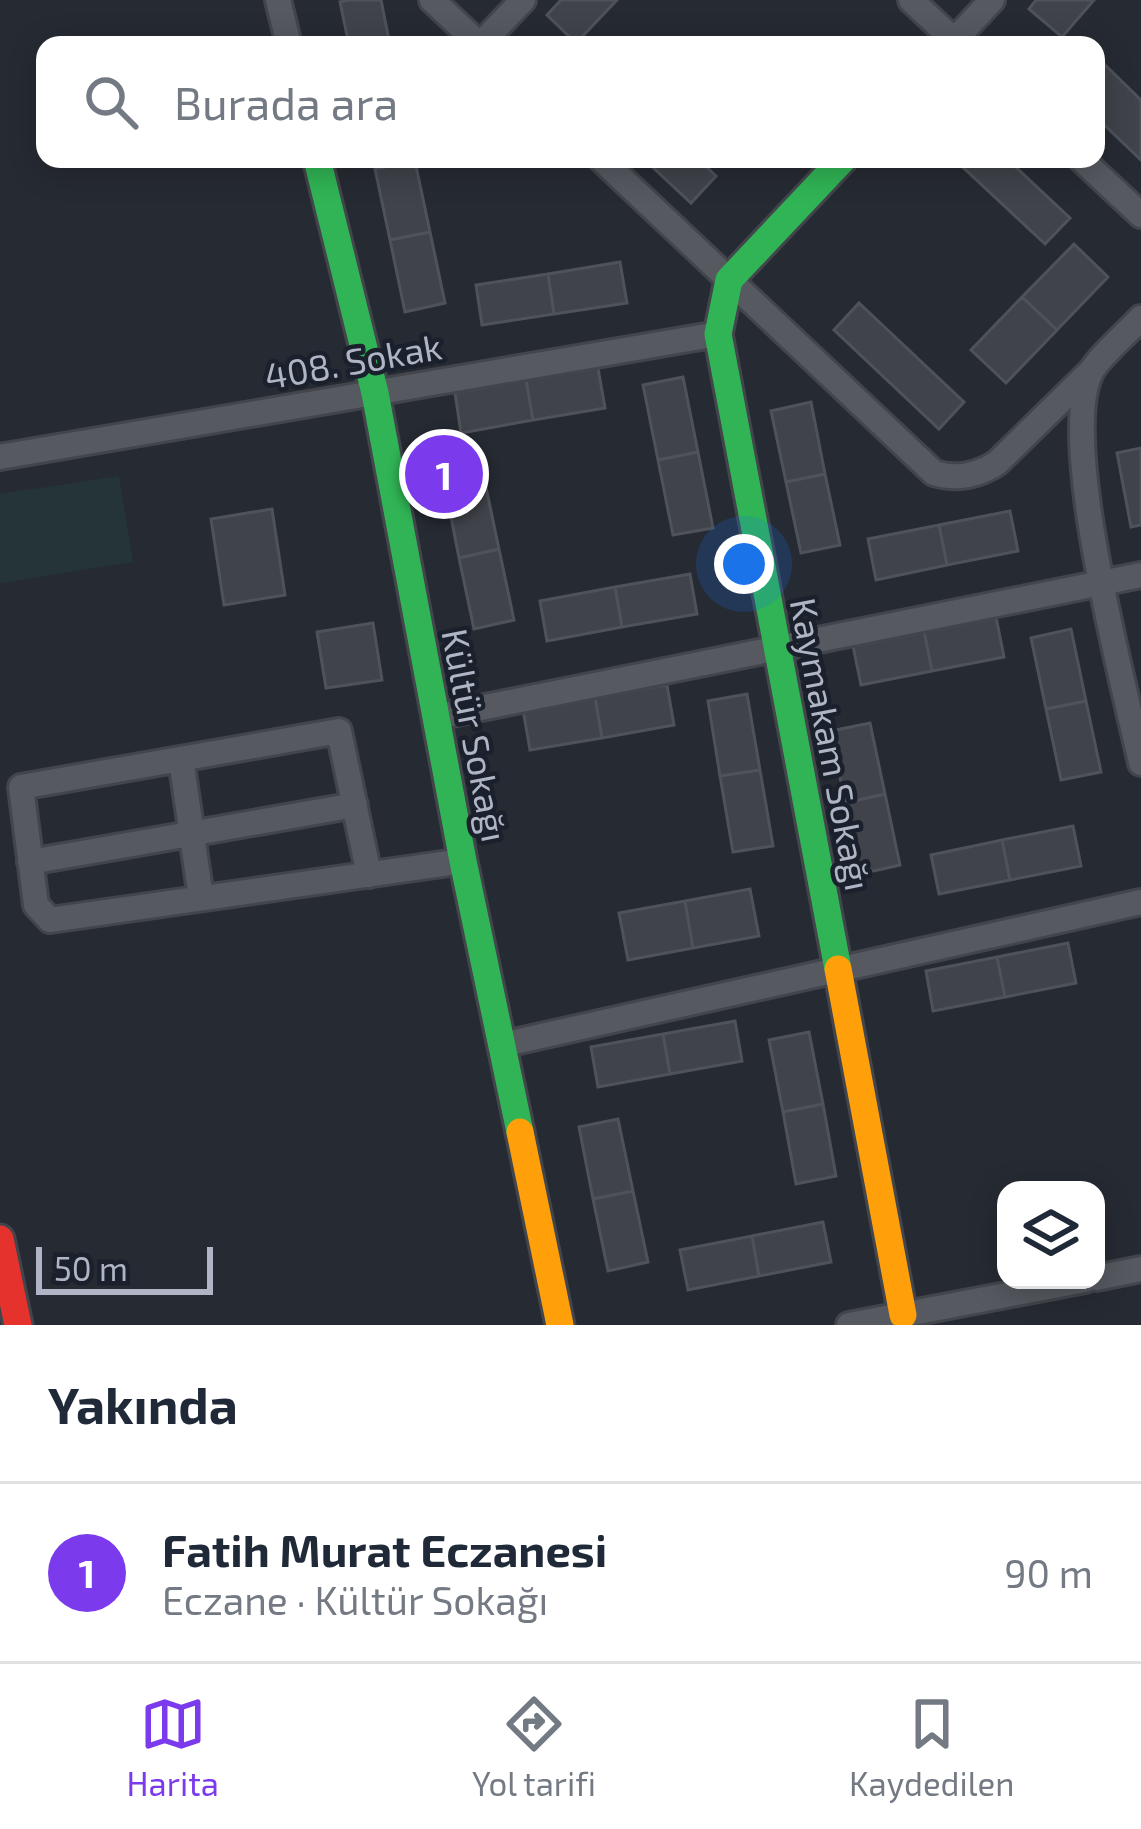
<!DOCTYPE html>
<html lang="tr">
<meta charset="utf-8">
<style>
:root{--surface:#fff;--page:#f6f6f7;--text:#1f2937;--muted:#747a83;--line:#e0e1e3;--accent:#7c3aed}
body{margin:0;font-family:"Exo 2",sans-serif;background:var(--page);color:var(--text)}
.controls{position:absolute;right:36px;bottom:36px;display:grid;overflow:hidden;border-radius:24px;box-shadow:0 6px 30px #0003}
.controls button{width:108px;height:108px;display:grid;place-items:center;padding:0;border:0;border-bottom:3px solid var(--line);background:var(--surface);color:var(--text);font:60px sans-serif}
.scale{position:absolute;left:36px;bottom:30px;width:177px;box-sizing:border-box;padding-left:12px;border:6px solid #afb5c4;border-top:0;font-size:33px;line-height:42px;white-space:nowrap;color:#afb5c4;-webkit-text-stroke:9px #1a202c;paint-order:stroke}
.you{position:absolute;left:744px;top:564px;width:42px;height:42px;margin:-30px;border:9px solid #fff;border-radius:50%;background:#1a73e8;box-shadow:0 0 0 18px #1a73e833}
.badge{display:grid;place-items:center;width:78px;height:78px;border-radius:50%;background:var(--accent);color:#fff;font-size:39px;font-weight:700}
.pin{position:absolute;translate:-50% -50%;border:6px solid #fff;box-shadow:0 3px 12px #0006}
.list{margin:0;padding:0;list-style:none}
h2{display:flex;justify-content:space-between;align-items:center;height:156px;margin:0;padding:0 48px;font-size:51px}
h2 small{font-size:39px;font-weight:400;color:var(--muted)}
.list li{display:grid;grid-template-columns:78px 1fr auto;gap:36px;align-items:center;box-sizing:border-box;height:180px;padding:0 48px;border-top:3px solid var(--line)}
.list b{display:block;font-size:45px;white-space:nowrap}
.list p{margin:0;font-size:39px;white-space:nowrap;color:var(--muted)}
.list em{font-size:39px;font-style:normal;color:var(--muted)}
.icon{flex:none;width:66px;height:66px;fill:none;stroke:currentColor;stroke-width:2;stroke-linecap:round;stroke-linejoin:round}
.map{position:relative;flex:none;width:1141px;height:1325px;overflow:hidden}
.search{position:absolute;background:var(--surface);box-shadow:0 6px 30px #0003;left:36px;right:36px;top:36px;height:132px;display:flex;align-items:center;gap:30px;box-sizing:border-box;padding:0 42px;border-radius:24px;color:var(--muted);font-size:45px}
.sheet{height:336px;background:var(--surface)}
nav{display:flex;justify-content:space-around;align-items:center;box-sizing:border-box;height:168px;border-top:3px solid var(--line);background:var(--surface);font-size:33px;color:var(--muted)}
nav a{display:grid;justify-items:center;gap:6px}
nav .on{color:var(--accent)}
.map>svg:first-child{display:block}
</style>
<div class="map">
<svg width="1141" height="1325" viewBox="0 0 1141 1325">
<rect width="100%" height="100%" fill="#262a32"/>
<!-- green -->
<path fill="#243438" d="M 119,476 L 133,562 L 0,583 L 0,494 Z"/>
<!-- building -->
<path fill="#40434a" stroke="#4e525a" stroke-width="3" d="M 349,0 L 381,0 L 390,45 L 349,45 L 340,2 Z
M 561,0 L 617,0 L 576,43 L 547,15 Z
M 1036,0 L 1094,0 L 1062,37 L 1029,9 Z
M 1096,56 L 1141,100 L 1141,160 L 1096,117 Z
M 644,159 L 698,159 L 716,176 L 691,203 Z
M 954,159 L 1007,159 L 1070,218 L 1045,244 Z
M 415,161 L 430,232 L 390,240 L 375,169 Z
M 430,232 L 445,303 L 405,312 L 390,240 Z
M 1074,244 L 1108,277 L 1057,330 L 1022,297 Z
M 620,262 L 627,303 L 554,314 L 548,274 Z
M 548,274 L 554,314 L 482,325 L 476,285 Z
M 1022,297 L 1057,330 L 1006,383 L 971,350 Z
M 859,303 L 964,402 L 939,429 L 834,330 Z
M 598,368 L 605,408 L 533,420 L 526,380 Z
M 683,377 L 698,452 L 658,460 L 643,385 Z
M 526,380 L 533,420 L 461,433 L 455,393 Z
M 811,402 L 825,474 L 786,482 L 771,411 Z
M 1141,448 L 1141,525 L 1131,527 L 1117,453 Z
M 698,452 L 713,528 L 673,535 L 658,460 Z
M 825,474 L 840,545 L 801,553 L 786,482 Z
M 484,478 L 499,549 L 459,558 L 445,486 Z
M 272,509 L 285,595 L 224,605 L 211,519 Z
M 1010,511 L 1018,551 L 947,565 L 939,525 Z
M 939,525 L 947,565 L 876,580 L 868,539 Z
M 499,549 L 514,620 L 474,629 L 459,558 Z
M 690,574 L 697,614 L 622,627 L 615,587 Z
M 615,587 L 622,627 L 547,641 L 540,601 Z
M 996,617 L 1004,657 L 932,671 L 924,631 Z
M 373,623 L 382,680 L 326,688 L 317,632 Z
M 1071,629 L 1086,701 L 1046,709 L 1031,638 Z
M 924,631 L 932,671 L 861,685 L 853,646 Z
M 667,685 L 674,725 L 602,738 L 595,697 Z
M 747,694 L 760,770 L 720,776 L 708,701 Z
M 595,697 L 602,738 L 530,750 L 523,710 Z
M 1086,701 L 1101,772 L 1061,780 L 1046,709 Z
M 870,723 L 885,794 L 845,803 L 831,731 Z
M 760,770 L 773,846 L 733,852 L 720,776 Z
M 885,794 L 900,865 L 860,874 L 845,803 Z
M 1073,826 L 1081,866 L 1010,880 L 1002,840 Z
M 1002,840 L 1010,880 L 939,894 L 931,855 Z
M 750,889 L 759,936 L 693,948 L 685,901 Z
M 685,901 L 693,948 L 628,960 L 619,913 Z
M 1068,943 L 1076,983 L 1005,997 L 997,957 Z
M 997,957 L 1005,997 L 933,1011 L 926,971 Z
M 735,1021 L 742,1061 L 670,1074 L 663,1034 Z
M 809,1032 L 823,1104 L 783,1112 L 769,1040 Z
M 663,1034 L 670,1074 L 598,1087 L 591,1047 Z
M 823,1104 L 836,1176 L 796,1184 L 783,1112 Z
M 618,1119 L 633,1191 L 593,1199 L 579,1127 Z
M 633,1191 L 648,1262 L 608,1271 L 593,1199 Z
M 823,1222 L 831,1262 L 759,1276 L 752,1236 Z
M 752,1236 L 759,1276 L 688,1290 L 680,1250 Z"/>
<g fill="none" stroke-linecap="round" stroke-linejoin="round">
<defs>
<path id="street" d="M 278,0 L 289,45
M 432,0 L 480,45
M 911,0 L 959,45
M 480,45 L 523,0
M 950,45 L 992,0
M 601,159 L 934,473 C 957,480 977,476 997,463 L 1091,371
M 1081,159 L 1141,215
M 1141,318 C 1129,331 1098,358 1091,372 C 1058,439 1124,684 1141,763
M 0,457 L 718,334
M 436,717 L 1141,575
M 181,759 L 201,898
M 30,862 L 355,805
M 369,875 L 339,731 L 21,787 L 36,905 L 50,920 L 463,861
M 501,1045 L 1141,902
M 1096,1278 L 1141,1269
M 849,1325 L 1085,1280"/>
<path id="fast" d="M 317,159 L 375,393 L 463,861 L 520,1132
M 838,969 L 718,334 L 729,280 L 843,159"/>
<path id="slow" d="M 838,969 L 903,1315
M 520,1132 L 560,1325"/>
<path id="jam" d="M 0,1239 L 18,1325"/>
</defs>
<!-- street casing -->
<use href="#street" stroke="#42454b" stroke-width="30"/>
<!-- fast casing -->
<use href="#fast" stroke="#42454b" stroke-width="33"/>
<!-- slow casing -->
<use href="#slow" stroke="#42454b" stroke-width="33"/>
<!-- jam casing -->
<use href="#jam" stroke="#42454b" stroke-width="33"/>
<!-- street -->
<use href="#street" stroke="#565960" stroke-width="24"/>
<!-- fast -->
<use href="#fast" stroke="#30b455" stroke-width="27"/>
<!-- slow -->
<use href="#slow" stroke="#ff9f0a" stroke-width="27"/>
<!-- jam -->
<use href="#jam" stroke="#e5322d" stroke-width="27"/>
</g>
<g text-anchor="middle" dominant-baseline="central" stroke-width="9" stroke-linejoin="round" paint-order="stroke">
<!-- street labels -->
<g font-size="36" fill="#afb5c4" stroke="#1a202c">
<text transform="translate(353 360) rotate(-10)">408. Sokak</text>
<text transform="translate(476 735) rotate(79)">Kültür Sokağı</text>
<text transform="translate(832 744) rotate(79)">Kaymakam Sokağı</text>
</g>
</g>
</svg>
<div class="controls">
<button><svg class="icon" aria-label="layers" viewBox="0 0 24 24"><path d="M12 4l9 5-9 5-9-5zM3 14l9 5 9-5"/></svg></button>
</div>
<div class="scale">50 m</div>
<div class="you"></div>
<div class="pin badge" style="left:444px;top:474px">1</div>
<div class="search"><svg class="icon" aria-label="search" viewBox="0 0 24 24"><circle cx="10" cy="10" r="6"/><path d="M15 15l6 6"/></svg>Burada ara</div>
</div>
<section class="sheet">
<h2>Yakında<small></small></h2>
<ul class="list">
<li><span class="badge">1</span><div><b>Fatih Murat Eczanesi</b><p>Eczane · Kültür Sokağı</p></div><em>90 m</em></li>
</ul>
</section>
<nav>
<a class="on"><svg class="icon" aria-label="map" viewBox="0 0 24 24"><path d="M3 6l6-2 6 2 6-2v14l-6 2-6-2-6 2zM9 4v14M15 6v14"/></svg>Harita</a>
<a><svg class="icon" aria-label="directions" viewBox="0 0 24 24"><path d="M12 3l9 9-9 9-9-9zM9 14v-3h6M13 9l2 2-2 2"/></svg>Yol tarifi</a>
<a><svg class="icon" aria-label="saved" viewBox="0 0 24 24"><path d="M7 4h10v16l-5-4-5 4z"/></svg>Kaydedilen</a>
</nav>
